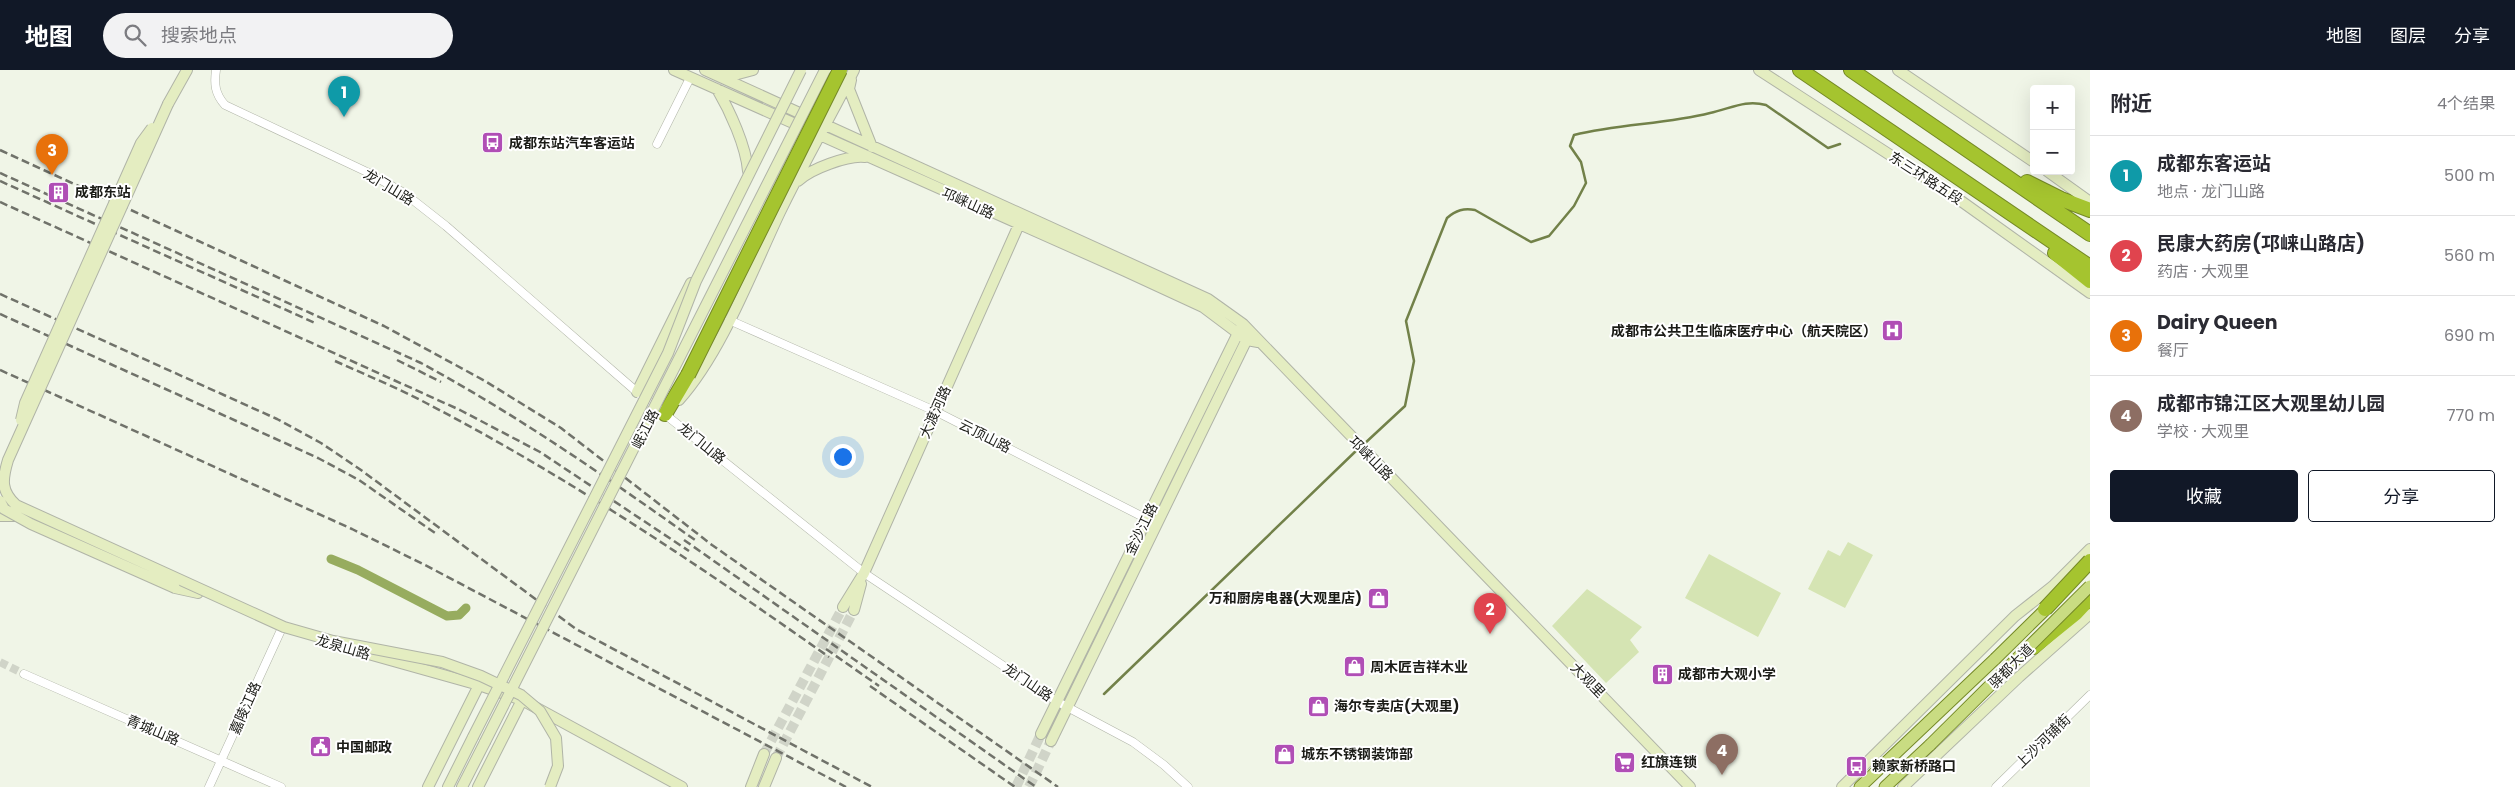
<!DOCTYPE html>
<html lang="zh">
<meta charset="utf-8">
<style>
:root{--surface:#fff;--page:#f2f2f3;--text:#2b2b33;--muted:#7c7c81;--line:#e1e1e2;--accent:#111827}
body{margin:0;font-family:Poppins,"Noto Sans SC",sans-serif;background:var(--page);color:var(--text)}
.controls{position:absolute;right:15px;top:15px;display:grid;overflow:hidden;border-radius:5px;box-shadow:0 5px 20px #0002}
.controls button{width:45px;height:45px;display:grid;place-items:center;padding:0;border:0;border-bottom:1px solid var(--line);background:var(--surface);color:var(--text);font:25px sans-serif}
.you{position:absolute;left:842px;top:386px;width:18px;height:18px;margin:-12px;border:4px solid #fff;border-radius:50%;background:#1a73e8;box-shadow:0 0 0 8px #1a73e833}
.badge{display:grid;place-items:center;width:32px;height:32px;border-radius:50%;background:var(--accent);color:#fff;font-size:16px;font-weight:700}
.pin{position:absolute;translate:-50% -41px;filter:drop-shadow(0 1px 2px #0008)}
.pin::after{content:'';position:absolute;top:26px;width:18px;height:15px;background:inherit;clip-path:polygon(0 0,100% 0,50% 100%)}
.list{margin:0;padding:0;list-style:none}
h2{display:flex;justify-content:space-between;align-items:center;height:65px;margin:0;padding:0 20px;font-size:21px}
h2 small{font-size:16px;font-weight:400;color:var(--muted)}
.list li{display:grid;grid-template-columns:32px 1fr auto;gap:15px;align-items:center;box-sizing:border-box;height:80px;padding:0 20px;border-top:1px solid var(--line)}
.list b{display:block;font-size:19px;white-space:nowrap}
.list p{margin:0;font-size:16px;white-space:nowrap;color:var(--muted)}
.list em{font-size:16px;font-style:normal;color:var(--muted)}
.actions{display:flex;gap:10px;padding:15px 20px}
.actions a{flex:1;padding:11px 0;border:1px solid var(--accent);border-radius:5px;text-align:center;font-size:18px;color:var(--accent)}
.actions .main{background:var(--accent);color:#fff}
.icon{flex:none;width:28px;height:28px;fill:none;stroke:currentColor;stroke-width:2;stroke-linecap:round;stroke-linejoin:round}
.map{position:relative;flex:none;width:2090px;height:717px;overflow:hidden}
header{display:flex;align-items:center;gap:30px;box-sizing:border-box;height:70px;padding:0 25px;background:var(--accent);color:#fff}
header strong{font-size:24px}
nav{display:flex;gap:28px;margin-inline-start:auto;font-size:18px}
.search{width:350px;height:45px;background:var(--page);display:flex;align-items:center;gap:12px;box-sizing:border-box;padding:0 18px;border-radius:28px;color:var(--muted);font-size:19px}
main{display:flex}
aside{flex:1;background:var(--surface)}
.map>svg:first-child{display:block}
</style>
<header>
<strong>地图</strong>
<div class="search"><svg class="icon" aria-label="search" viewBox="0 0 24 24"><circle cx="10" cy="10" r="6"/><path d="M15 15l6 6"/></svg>搜索地点</div>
<nav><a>地图</a><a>图层</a><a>分享</a></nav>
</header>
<main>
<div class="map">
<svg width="2090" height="717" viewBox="0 0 2090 717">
<rect width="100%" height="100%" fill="#f0f5e7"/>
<!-- green -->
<path fill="#d5e4b3" d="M 1848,472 L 1873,485 L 1845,538 L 1808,519 L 1828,480 L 1840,486 Z
M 1709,484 L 1781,523 L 1758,567 L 1685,528 Z
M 1587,519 L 1642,557 L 1630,570 L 1639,582 L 1606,613 L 1552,556 Z"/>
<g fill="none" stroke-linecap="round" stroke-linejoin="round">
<!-- stream -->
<path stroke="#728149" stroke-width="2.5" d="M 1363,375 L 1405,336 L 1414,291 L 1406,251 L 1447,148 C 1456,140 1464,138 1475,140 L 1531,172 L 1549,166 L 1574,136 L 1586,113 L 1581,92 L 1570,76 L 1574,65 C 1619,54 1666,54 1710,43 C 1730,39 1745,29 1766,35 L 1828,78 L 1840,74
M 1104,624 L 1359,378"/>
<!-- canal -->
<path stroke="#97ac5f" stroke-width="9" d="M 331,489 L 358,500 L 447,546 L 459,545 L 466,538"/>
<!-- street-tunnel -->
<path stroke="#d0d4c8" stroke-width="8" stroke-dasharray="8 4" stroke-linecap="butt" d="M 0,592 L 24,604"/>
<!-- secondary-tunnel -->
<path stroke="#d0d4c8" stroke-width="10" stroke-dasharray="10 5" stroke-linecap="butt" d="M 764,684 L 843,537
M 776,688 L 854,540
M 1016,717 L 1041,664
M 1029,717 L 1051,671"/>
<defs>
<path id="street" d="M 216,0 C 214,14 215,24 225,35 L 367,102 L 404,123 L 446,156 L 637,322 L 864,503 L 1056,631 L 1133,672 L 1164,695 L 1188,717
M 657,74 L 690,8
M 729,250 L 935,341 L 1151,451
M 24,604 L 281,717
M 209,717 L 281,560
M 1996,717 L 2090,625"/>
<path id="secondary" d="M 674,0 L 1125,201 L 1203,237 L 1247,270 L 1258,272
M 705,0 L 1208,229 L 1243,254 L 1690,717
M 1759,0 L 1961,131 L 2090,223
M 1898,0 L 2034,92
M 714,1 L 738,4 L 753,0
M 851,10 L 849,19 L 872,77
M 717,19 C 730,41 746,76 748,101
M 168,34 L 187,0
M 2047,101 L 2090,132
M 798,111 C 810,99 848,85 865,87
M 637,322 L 691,213
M 679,330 C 722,282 752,201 780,142 C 803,94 830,48 854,0
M 0,446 L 19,446
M 175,518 L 198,523
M 843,537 L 864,503 L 1021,150
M 854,540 L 861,514
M 340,576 L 479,615 L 522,630 L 682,717
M 1041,664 L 1240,259
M 1051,671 L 1249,265
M 428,717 L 479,615
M 448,717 L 473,667
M 462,717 L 485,672
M 478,717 L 522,630
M 751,717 L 764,684
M 764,717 L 776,688
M 1842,717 L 2015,546 L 2053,516 L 2090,479
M 1903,717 L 2019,607 L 2090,544"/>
<path id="primary" d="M 1860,717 L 1995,589
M 1885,717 L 1930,675"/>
<path id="highway" d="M 1800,0 L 2090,197
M 1851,0 L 2090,164
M 2027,112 L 2061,129 L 2090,140
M 2055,183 L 2090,211
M 665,344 L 688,305
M 2034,577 L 2076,543 L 2090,528"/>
</defs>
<!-- street casing -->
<use href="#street" stroke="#b0b4a7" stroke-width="9"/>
<!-- secondary casing -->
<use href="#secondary" stroke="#b0b4a7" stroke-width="12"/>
<!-- primary casing -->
<use href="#primary" stroke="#758927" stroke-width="13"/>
<!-- highway casing -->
<use href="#highway" stroke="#758927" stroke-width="16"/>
<!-- street -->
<use href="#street" stroke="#fff" stroke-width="8"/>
<!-- secondary -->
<use href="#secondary" stroke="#e4edc1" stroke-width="10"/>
<!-- primary -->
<use href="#primary" stroke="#c9dc82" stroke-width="11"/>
<!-- highway -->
<use href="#highway" stroke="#a5c42f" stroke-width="14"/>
<!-- rail -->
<path stroke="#70726a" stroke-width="2.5" stroke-dasharray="8 4" stroke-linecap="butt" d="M 0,80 L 384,256 L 485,311 L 561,358 L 712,475 L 1058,717
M 0,103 L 421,293 C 517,345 606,407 695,470
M 0,111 L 315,253
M 0,132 L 460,340 L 540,382 L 689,481
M 0,224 L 277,349 L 321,373 L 361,400 L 576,559 L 872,717
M 0,244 L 318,388 L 359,410 L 435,463
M 397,290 L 441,312
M 335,291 C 366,305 398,318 428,334 C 568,407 700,496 829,587
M 0,300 L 352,459 L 425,495 L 846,717
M 684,470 L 1036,717
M 826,579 L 879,616
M 870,616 L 1015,717"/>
<defs>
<path id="secondary-bridge" d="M 168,34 L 8,390 C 2,410 1,421 16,435 L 284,557 L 333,571 L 442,592 L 481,606 L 521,625 L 540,641 L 556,668 L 558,696 L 550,717
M 21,350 L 25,333 L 141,73 L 152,58
M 0,431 L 4,439 L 31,454 L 175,518
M 473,667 L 668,283 L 696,211 L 801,0
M 485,672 L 825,0"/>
<path id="primary-bridge" d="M 1995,589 L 2052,533
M 1930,675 L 2090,516"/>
<path id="highway-bridge" d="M 688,305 L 840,0
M 2045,539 L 2090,491"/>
</defs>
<!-- secondary-bridge casing -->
<use href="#secondary-bridge" stroke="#b0b4a7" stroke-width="12" stroke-linecap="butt"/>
<!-- primary-bridge casing -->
<use href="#primary-bridge" stroke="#758927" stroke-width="13" stroke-linecap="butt"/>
<!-- highway-bridge casing -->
<use href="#highway-bridge" stroke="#758927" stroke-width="16" stroke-linecap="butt"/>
<!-- secondary-bridge -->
<use href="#secondary-bridge" stroke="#e4edc1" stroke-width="10"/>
<!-- primary-bridge -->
<use href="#primary-bridge" stroke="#c9dc82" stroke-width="11"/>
<!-- highway-bridge -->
<use href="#highway-bridge" stroke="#a5c42f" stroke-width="14"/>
</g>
<!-- icons -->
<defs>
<symbol id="bus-square" viewBox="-11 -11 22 22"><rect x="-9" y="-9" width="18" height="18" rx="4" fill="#b04eb5" stroke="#fff"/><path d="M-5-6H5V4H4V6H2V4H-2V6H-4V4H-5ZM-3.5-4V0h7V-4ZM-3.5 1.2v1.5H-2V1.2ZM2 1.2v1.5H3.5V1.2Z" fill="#fff"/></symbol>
<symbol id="building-square" viewBox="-11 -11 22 22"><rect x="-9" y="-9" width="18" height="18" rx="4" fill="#b04eb5" stroke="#fff"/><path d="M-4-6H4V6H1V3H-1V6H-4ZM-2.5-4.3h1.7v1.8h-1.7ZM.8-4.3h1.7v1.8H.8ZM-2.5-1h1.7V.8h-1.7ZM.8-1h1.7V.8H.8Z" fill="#fff"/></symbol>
<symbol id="hospital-square" viewBox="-11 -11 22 22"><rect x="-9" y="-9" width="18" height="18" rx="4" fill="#b04eb5" stroke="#fff"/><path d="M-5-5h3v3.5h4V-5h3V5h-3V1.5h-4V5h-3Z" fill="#fff"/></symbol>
<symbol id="shop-square" viewBox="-11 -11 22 22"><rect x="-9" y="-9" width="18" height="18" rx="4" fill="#b04eb5" stroke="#fff"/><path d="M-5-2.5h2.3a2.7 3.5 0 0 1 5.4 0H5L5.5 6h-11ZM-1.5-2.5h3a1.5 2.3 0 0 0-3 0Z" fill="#fff"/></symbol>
<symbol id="civic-square" viewBox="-11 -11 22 22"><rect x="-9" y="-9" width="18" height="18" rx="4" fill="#b04eb5" stroke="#fff"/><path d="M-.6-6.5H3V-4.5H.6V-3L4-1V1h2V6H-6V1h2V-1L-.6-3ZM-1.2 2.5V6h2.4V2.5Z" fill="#fff"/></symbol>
<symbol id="supermarket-square" viewBox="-11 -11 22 22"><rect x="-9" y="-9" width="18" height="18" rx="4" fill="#b04eb5" stroke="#fff"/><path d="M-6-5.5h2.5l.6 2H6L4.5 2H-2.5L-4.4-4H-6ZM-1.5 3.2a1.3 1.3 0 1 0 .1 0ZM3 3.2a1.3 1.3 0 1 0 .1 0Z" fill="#fff"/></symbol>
</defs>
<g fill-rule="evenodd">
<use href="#bus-square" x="480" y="60" width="25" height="25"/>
<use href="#building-square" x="46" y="110" width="25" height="25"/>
<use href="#hospital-square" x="1880" y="248" width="25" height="25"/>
<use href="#shop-square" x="1366" y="516" width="25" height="25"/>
<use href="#shop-square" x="1342" y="584" width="25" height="25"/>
<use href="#building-square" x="1650" y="592" width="25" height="25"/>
<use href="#shop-square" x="1306" y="624" width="25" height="25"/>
<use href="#civic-square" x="308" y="664" width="25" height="25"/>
<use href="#shop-square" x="1272" y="672" width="25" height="25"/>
<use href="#supermarket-square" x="1612" y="680" width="25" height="25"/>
<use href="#bus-square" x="1844" y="684" width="25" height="25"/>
</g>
<g text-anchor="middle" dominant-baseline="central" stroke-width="4" stroke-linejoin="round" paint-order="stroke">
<!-- poi labels -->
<g font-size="14" font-weight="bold" fill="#1b1c17" stroke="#fff" text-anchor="start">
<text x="509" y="73">成都东站汽车客运站</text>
<text x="75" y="122">成都东站</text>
<text x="1877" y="261" text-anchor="end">成都市公共卫生临床医疗中心（航天院区）</text>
<text x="1362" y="528" text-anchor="end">万和厨房电器(大观里店)</text>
<text x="1370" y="597">周木匠吉祥木业</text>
<text x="1678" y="604">成都市大观小学</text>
<text x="1334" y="636">海尔专卖店(大观里)</text>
<text x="336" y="677">中国邮政</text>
<text x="1301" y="684">城东不锈钢装饰部</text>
<text x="1641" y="692">红旗连锁</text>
<text x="1872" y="696">赖家新桥路口</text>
</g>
<!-- street labels -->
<g font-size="14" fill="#1b1c17" stroke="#fff">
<text transform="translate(1926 108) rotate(33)">东三环路五段</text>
<text transform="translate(389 117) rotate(31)">龙门山路</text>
<text transform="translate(968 133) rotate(24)">邛崃山路</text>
<text transform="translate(935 342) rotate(-66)">大渡河路</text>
<text transform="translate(645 359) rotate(-63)">岷江路</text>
<text transform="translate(985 366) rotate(27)">云顶山路</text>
<text transform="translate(702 373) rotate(39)">龙门山路</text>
<text transform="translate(1371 388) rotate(45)">邛崃山路</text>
<text transform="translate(1141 459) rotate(-64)">金沙江路</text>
<text transform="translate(343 577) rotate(16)">龙泉山路</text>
<text transform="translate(2011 596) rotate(-45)">驿都大道</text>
<text transform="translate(1588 610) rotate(46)">大观里</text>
<text transform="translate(1028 612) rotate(34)">龙门山路</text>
<text transform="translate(245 638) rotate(-66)">嘉陵江路</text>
<text transform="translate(153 660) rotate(23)">青城山路</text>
<text transform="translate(2043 671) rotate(-44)">上沙河铺街</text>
</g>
</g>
</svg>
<div class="controls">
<button>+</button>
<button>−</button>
</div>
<div class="you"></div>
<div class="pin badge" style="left:344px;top:47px;background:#0f9aa8">1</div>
<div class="pin badge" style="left:1490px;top:564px;background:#e0444e">2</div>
<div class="pin badge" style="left:52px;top:105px;background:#e8710a">3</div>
<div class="pin badge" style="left:1722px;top:705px;background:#8d6e63">4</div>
</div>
<aside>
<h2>附近<small>4个结果</small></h2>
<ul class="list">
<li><span class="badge" style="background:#0f9aa8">1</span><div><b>成都东客运站</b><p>地点 · 龙门山路</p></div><em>500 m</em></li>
<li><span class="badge" style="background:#e0444e">2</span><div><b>民康大药房(邛崃山路店)</b><p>药店 · 大观里</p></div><em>560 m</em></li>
<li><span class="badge" style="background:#e8710a">3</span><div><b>Dairy Queen</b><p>餐厅</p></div><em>690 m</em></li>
<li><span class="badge" style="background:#8d6e63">4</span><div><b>成都市锦江区大观里幼儿园</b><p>学校 · 大观里</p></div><em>770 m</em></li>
</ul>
<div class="actions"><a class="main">收藏</a><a>分享</a></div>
</aside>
</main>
